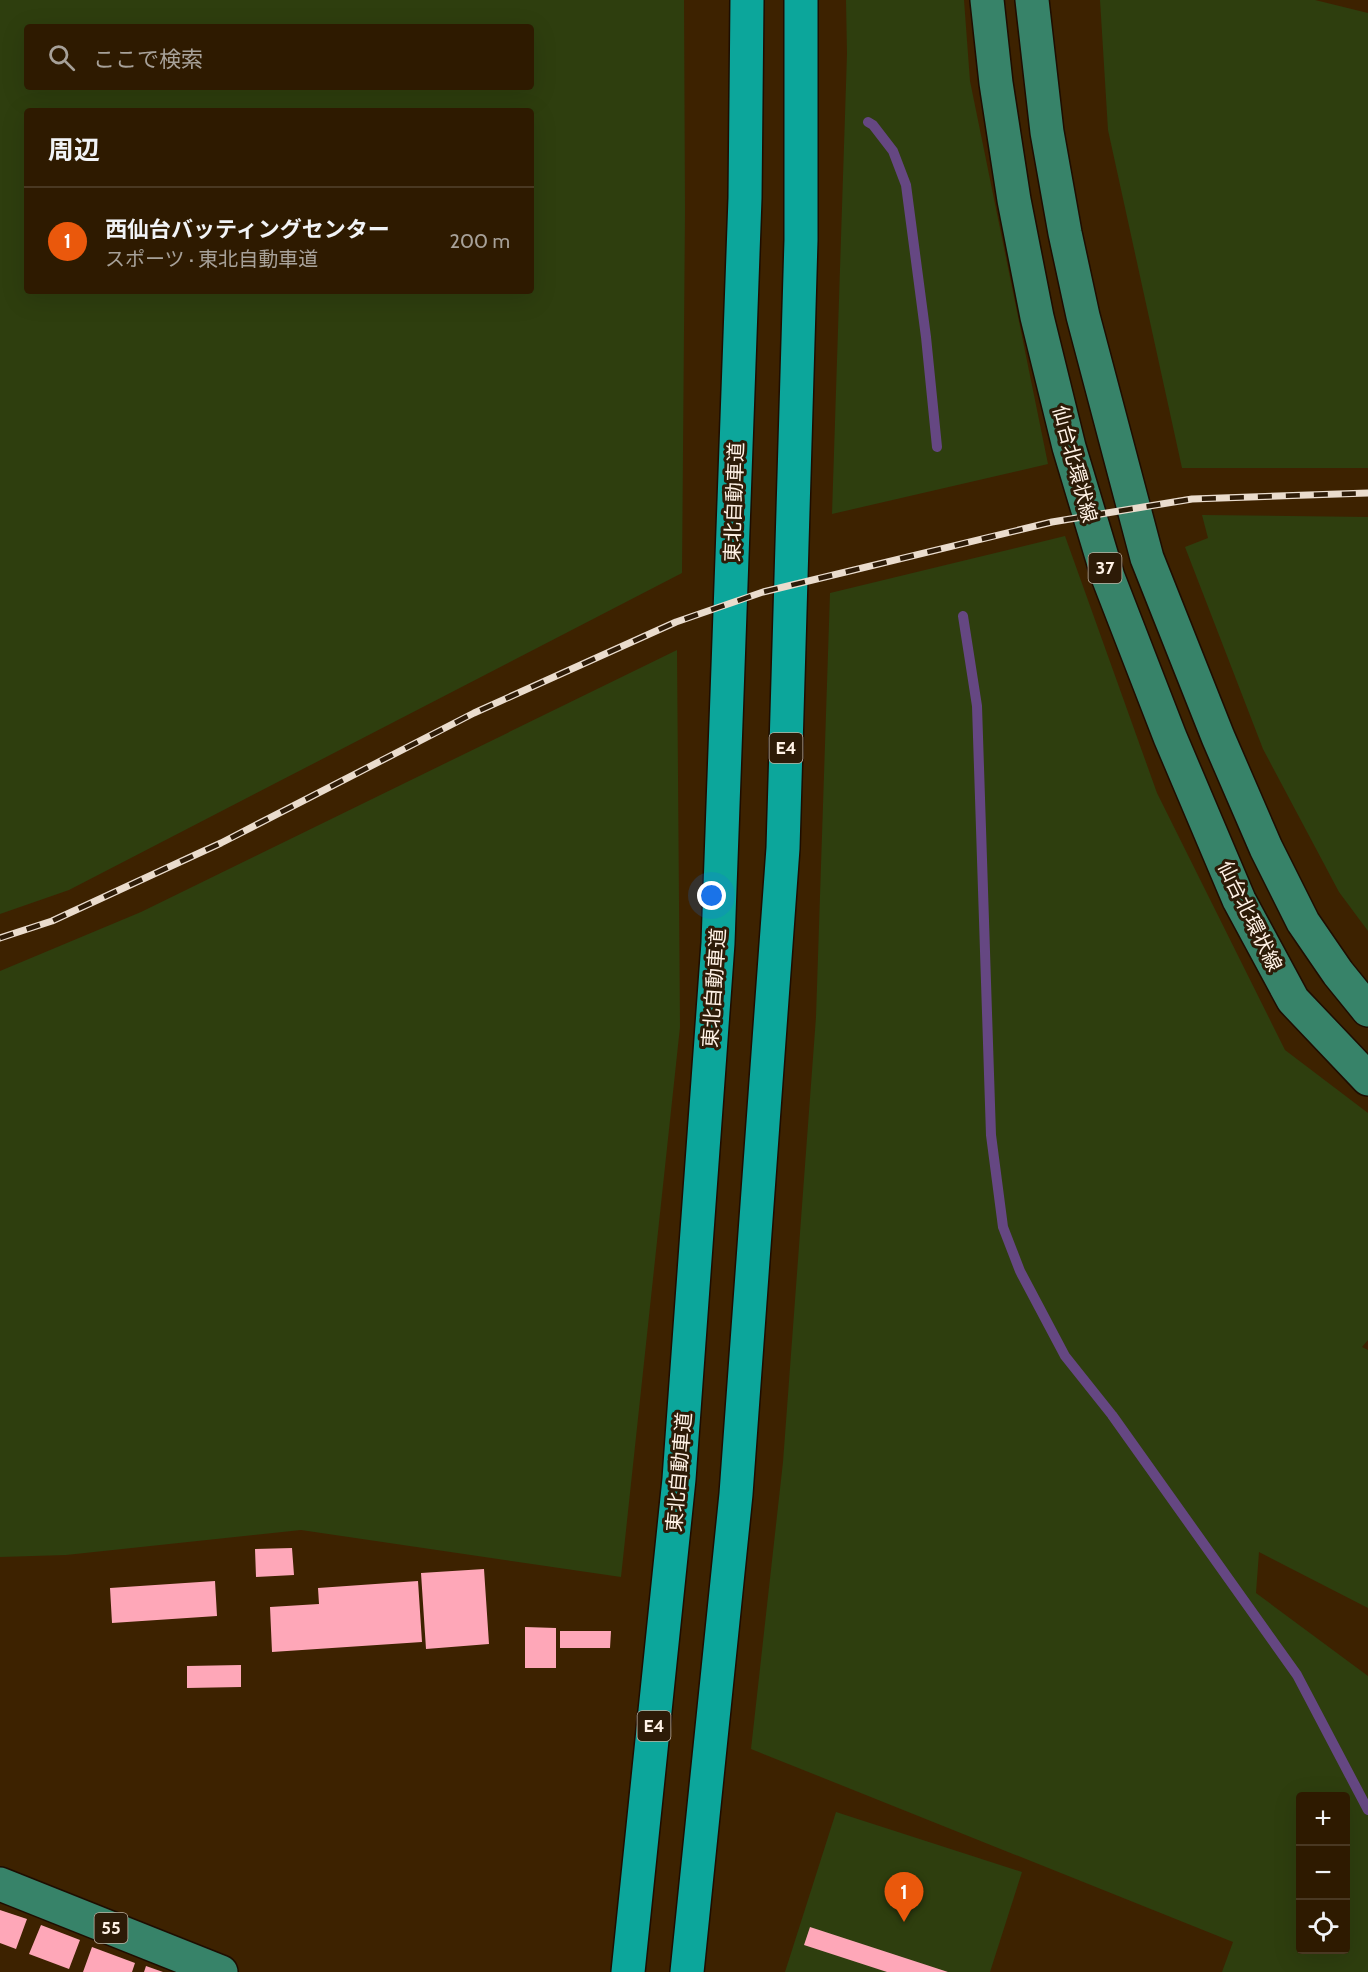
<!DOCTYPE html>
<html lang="ja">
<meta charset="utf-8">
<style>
:root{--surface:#2e1a00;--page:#36230a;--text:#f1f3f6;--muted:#a7a199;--line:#493822;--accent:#ea580c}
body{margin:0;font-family:Cabin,"Noto Sans JP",sans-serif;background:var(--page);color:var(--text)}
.controls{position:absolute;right:18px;bottom:18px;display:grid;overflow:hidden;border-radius:6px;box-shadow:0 6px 24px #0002}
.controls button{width:54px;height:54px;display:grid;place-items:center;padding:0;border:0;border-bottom:2px solid var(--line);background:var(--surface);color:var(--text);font:30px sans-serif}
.you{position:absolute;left:712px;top:896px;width:21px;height:21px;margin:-15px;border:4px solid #fff;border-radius:50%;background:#1a73e8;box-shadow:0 0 0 9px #1a73e833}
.badge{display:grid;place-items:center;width:39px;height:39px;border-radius:50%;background:var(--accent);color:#fff;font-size:20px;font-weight:700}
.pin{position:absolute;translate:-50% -50px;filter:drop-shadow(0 2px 3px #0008)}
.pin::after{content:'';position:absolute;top:32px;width:21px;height:18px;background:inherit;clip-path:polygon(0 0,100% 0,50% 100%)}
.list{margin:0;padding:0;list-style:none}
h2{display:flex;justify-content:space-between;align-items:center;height:78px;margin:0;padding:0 24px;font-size:26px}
h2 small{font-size:20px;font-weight:400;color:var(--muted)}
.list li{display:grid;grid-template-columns:39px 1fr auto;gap:18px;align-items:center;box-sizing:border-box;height:108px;padding:0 24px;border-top:2px solid var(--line)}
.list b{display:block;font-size:22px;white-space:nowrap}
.list p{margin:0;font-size:20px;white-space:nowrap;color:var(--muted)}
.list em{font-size:20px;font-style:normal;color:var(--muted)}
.icon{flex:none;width:33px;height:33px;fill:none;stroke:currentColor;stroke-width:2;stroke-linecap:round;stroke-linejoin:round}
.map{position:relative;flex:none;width:1368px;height:1972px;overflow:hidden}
.search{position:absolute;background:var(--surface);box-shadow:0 6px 24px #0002;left:24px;top:24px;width:510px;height:66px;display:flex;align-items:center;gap:15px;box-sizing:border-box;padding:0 21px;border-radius:6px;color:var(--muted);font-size:22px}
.panel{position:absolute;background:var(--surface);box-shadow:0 6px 24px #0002;left:24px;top:108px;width:510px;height:186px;border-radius:6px}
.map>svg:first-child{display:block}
</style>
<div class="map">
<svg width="1368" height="1972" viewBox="0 0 1368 1972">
<rect width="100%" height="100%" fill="#3d2200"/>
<!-- green -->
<path fill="#2e3e0e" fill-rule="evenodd" d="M 0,0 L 684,0 L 685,211 L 682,573 L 69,890 L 0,914 ZM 27,27 L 531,27 L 531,87 L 27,87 ZM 27,111 L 531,111 L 531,291 L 27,291 Z
M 846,0 L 964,0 L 970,81 L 1048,464 L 832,514 L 847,54 Z
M 1100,0 L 1315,0 L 1368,13 L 1368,468 L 1182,468 L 1108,130 Z
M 1202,515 L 1368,517 L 1368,931 L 1339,892 L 1263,749 L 1185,547 L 1208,538 Z
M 1065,536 L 1157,793 L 1285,1050 L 1368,1113 L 1368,1340 L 1362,1347 L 1368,1350 L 1368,1608 L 1259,1552 L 1256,1593 L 1368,1676 L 1368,1972 L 1222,1972 L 1233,1942 L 751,1749 L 783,1462 L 816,1017 L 830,593 ZM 1300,1796 L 1346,1796 L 1346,1950 L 1300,1950 Z
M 677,650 L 680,1027 L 621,1577 L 301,1530 L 66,1555 L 0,1557 L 0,971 L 141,912 Z
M 836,1812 L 1022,1872 L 990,1972 L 785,1972 Z"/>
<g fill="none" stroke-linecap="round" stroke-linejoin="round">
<!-- stream -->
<path stroke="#654782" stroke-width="10" d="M 868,122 L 873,125 L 893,151 L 906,185 L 926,337 L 937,447
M 963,616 L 977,706 L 991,1135 L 1003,1227 L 1020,1271 L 1065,1356 L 1112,1415 L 1297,1675 L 1368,1810"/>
</g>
<!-- building -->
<path fill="#fea7b8" d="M 292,1548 L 294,1575 L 256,1577 L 255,1549 Z
M 484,1569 L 489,1644 L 426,1649 L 421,1573 Z
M 215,1581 L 217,1616 L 112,1623 L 110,1588 Z
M 418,1581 L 422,1642 L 272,1652 L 270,1607 L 319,1604 L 318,1588 Z
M 525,1627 L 556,1628 L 556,1668 L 525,1668 Z
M 560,1631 L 611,1631 L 610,1648 L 560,1648 Z
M 241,1665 L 241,1687 L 187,1688 L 187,1666 Z
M 0,1910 L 27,1919 L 16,1949 L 0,1943 Z
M 41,1925 L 80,1940 L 69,1969 L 29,1954 Z
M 810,1927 L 948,1972 L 887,1972 L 804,1945 Z
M 92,1947 L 135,1963 L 132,1972 L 83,1972 Z
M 146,1966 L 163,1972 L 144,1972 Z"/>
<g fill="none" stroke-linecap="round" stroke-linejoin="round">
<defs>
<path id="primary" d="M 987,0 L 996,83 L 1014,200 L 1037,317 L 1069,447 L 1108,577 L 1170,737 L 1239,900 L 1293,1000 L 1368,1079
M 1032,0 L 1047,132 L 1065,233 L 1083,316 L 1147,558 L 1218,737 L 1266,848 L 1303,922 L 1338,973 L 1368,1010
M 0,1884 L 221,1972"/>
<path id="motorway" d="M 628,1972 L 679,1479 L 718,943 L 745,198 L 747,0
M 687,1972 L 736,1494 L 783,848 L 801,240 L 801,0"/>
</defs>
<!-- primary casing -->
<use href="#primary" stroke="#1e0d00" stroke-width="36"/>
<!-- motorway casing -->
<use href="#motorway" stroke="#1e0d00" stroke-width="36"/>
<!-- primary -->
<use href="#primary" stroke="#378369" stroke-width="33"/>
<!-- motorway -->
<use href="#motorway" stroke="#0ca69b" stroke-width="33"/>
<defs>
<path id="rail" d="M 0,938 L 52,921 L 221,843 L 474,713 L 676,622 L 763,592 L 1052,522 L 1192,499 L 1368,493"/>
</defs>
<!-- rail casing -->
<use href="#rail" stroke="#eadccd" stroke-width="7"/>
<!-- rail -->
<use href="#rail" stroke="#2d1b07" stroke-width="4.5" stroke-dasharray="14" stroke-linecap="butt"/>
</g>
<g text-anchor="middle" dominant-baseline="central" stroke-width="6" stroke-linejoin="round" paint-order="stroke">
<!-- shield labels -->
<g fill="#2d1b07" stroke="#c0b2a3" stroke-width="1.5">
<rect x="1088.5" y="553" width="33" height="30" rx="4.5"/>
<rect x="769.5" y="733" width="33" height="30" rx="4.5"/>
<rect x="637.5" y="1711" width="33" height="30" rx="4.5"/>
<rect x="94.5" y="1913" width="33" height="30" rx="4.5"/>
</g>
<g font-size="18" font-weight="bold" fill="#fff2e6">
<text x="1105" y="568">37</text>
<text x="786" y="748">E4</text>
<text x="654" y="1726">E4</text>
<text x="111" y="1928">55</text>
</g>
<!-- street labels -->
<g font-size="20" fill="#fff2e6" stroke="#2d1b07">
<text transform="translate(1075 464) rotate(75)">仙台北環状線</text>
<text transform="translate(734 502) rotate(-88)">東北自動車道</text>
<text transform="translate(1250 916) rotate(64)">仙台北環状線</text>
<text transform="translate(714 988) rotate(-86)">東北自動車道</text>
<text transform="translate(679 1472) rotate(-85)">東北自動車道</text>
</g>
</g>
</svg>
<div class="controls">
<button>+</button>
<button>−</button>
<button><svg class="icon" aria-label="locate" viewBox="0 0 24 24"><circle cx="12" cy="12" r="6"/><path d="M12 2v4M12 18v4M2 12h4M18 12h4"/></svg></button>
</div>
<div class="you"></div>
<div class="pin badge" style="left:904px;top:1922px">1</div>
<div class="search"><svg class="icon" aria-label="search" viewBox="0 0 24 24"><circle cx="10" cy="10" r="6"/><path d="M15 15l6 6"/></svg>ここで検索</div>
<section class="panel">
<h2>周辺<small></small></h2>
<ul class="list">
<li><span class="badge">1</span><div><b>西仙台バッティングセンター</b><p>スポーツ · 東北自動車道</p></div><em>200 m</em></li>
</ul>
</section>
</div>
